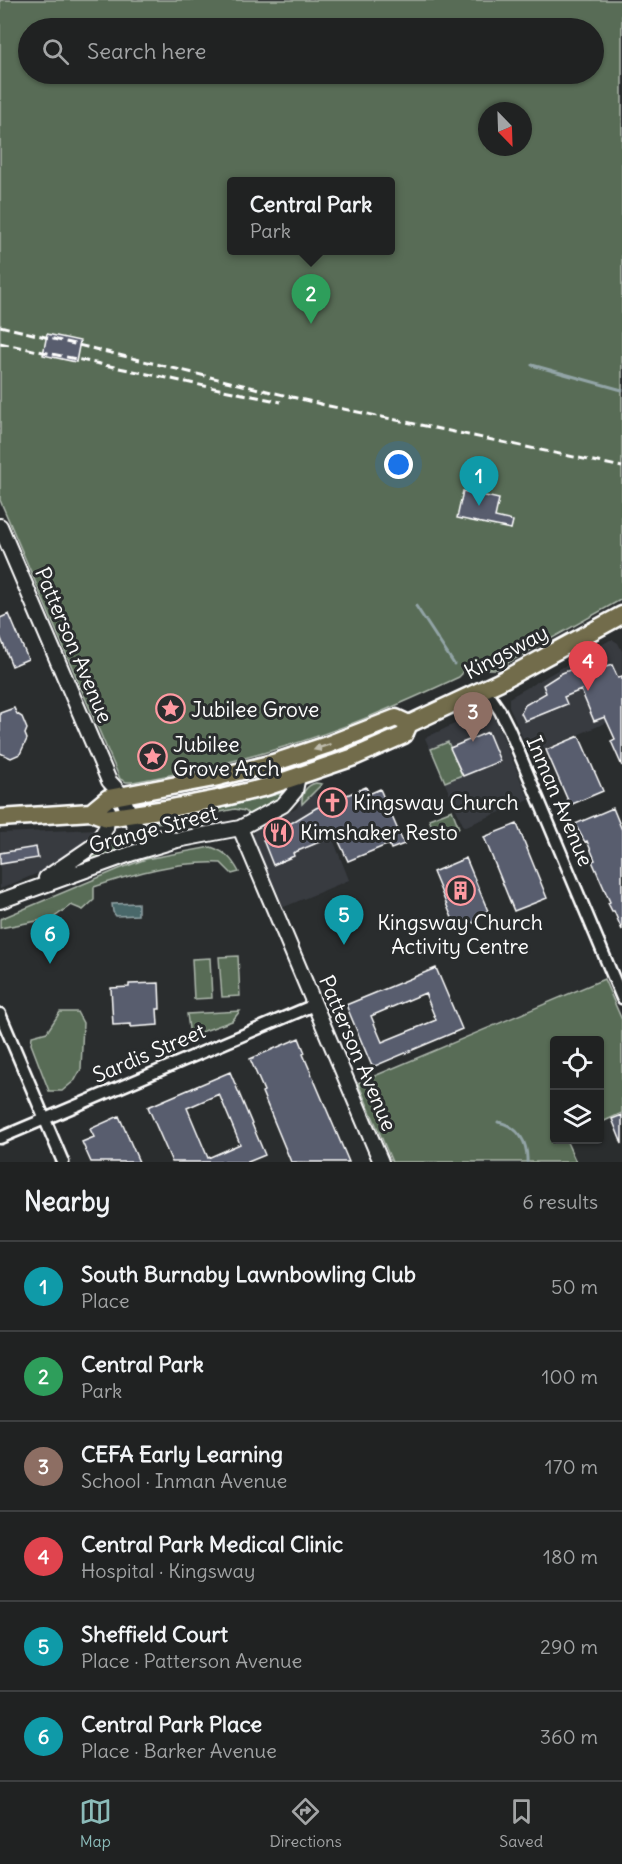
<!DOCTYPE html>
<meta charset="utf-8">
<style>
:root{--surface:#202222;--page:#2d2f2f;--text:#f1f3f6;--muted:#a2a4a5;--line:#3d3f40;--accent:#8bbbb9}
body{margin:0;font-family:Delius,sans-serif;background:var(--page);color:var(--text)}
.controls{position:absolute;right:18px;bottom:18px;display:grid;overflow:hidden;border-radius:6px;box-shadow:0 2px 4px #0004}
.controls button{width:54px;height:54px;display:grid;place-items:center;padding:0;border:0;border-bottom:2px solid var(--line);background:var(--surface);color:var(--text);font:30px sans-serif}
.compass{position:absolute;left:478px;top:102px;width:54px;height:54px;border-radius:50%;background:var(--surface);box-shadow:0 2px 4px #0004;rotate:157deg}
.you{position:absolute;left:399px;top:465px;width:21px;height:21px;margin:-15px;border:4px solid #fff;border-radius:50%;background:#1a73e8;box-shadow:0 0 0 9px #1a73e833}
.badge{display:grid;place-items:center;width:39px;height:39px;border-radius:50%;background:var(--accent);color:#fff;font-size:20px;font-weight:700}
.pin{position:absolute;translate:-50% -50px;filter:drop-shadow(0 2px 3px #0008)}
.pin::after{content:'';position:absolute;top:32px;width:21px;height:18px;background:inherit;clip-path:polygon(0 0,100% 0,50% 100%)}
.popup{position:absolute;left:227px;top:177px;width:168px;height:78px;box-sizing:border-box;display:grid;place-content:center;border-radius:6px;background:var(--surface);filter:drop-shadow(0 2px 4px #0005);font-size:20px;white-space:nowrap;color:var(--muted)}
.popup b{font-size:22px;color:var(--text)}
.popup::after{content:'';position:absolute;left:50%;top:100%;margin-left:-12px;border:12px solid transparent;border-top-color:var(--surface)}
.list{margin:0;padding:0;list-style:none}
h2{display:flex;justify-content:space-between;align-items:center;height:78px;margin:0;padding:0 24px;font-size:26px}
h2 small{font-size:20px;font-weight:400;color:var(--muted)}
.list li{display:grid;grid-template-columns:39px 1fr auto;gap:18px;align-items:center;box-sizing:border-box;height:90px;padding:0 24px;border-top:2px solid var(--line)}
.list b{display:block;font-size:22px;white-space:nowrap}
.list p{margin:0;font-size:20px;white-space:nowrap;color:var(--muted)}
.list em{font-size:20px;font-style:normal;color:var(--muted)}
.icon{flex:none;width:33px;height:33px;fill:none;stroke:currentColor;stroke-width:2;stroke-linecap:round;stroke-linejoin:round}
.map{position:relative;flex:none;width:622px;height:1162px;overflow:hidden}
.search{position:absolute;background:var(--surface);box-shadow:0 2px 4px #0004;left:18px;right:18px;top:18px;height:66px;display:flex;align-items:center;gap:15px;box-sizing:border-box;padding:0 21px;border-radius:33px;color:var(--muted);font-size:22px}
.sheet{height:618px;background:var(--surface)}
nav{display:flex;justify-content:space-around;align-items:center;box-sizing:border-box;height:84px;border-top:2px solid var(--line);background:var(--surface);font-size:16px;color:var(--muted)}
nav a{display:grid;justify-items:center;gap:3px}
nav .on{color:var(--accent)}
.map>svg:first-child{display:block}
</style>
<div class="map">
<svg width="622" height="1162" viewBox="0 0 622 1162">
<rect width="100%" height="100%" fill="#2a2d2e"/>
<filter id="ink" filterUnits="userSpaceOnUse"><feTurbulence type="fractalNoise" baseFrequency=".0167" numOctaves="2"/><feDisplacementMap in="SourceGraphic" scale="12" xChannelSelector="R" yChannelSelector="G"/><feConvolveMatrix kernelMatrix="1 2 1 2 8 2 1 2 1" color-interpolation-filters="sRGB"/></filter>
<g filter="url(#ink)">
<!-- built -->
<path fill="#383b41" d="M 610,640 L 613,640 L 618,643 L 622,651 L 622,716 L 530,755 L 509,706 L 509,698 Z
M 482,711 L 490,712 L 494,716 L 529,800 L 464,827 L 425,738 Z
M 311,783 L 349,880 L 284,907 L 253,838 L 254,831 L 258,826 L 265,826 L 297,808 L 304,791 Z
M 98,829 L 96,837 L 55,866 L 0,889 L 0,833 Z"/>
<!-- green -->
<path fill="#586c57" stroke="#acb6ab" stroke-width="1.5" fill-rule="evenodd" d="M 0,0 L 622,0 L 622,599 L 497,669 L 488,669 L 480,662 L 463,668 L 462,674 L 459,677 C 401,704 342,730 280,748 C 232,763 183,773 133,782 L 126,782 L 120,779 L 0,500 ZM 28,28 L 594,28 L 594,74 L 28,74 ZM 487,111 L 523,111 L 523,147 L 487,147 ZM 232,182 L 391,182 L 391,250 L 232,250 Z
M 448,742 L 462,775 L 445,782 L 431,749 Z
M 316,783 L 322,784 L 302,804 C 301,794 306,785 316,783 Z
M 282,793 L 283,794 L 277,801 L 251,816 L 245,811 L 235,809 L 181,820 L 156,823 L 156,822 L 227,807 Z
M 452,810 L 459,828 L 436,837 L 429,819 Z
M 108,838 L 124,841 L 128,847 L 80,864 L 101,848 Z
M 211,847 C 226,852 232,859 239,872 L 232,874 L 221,863 C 177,861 136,873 94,887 L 94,900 L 83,910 L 71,905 L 53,918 L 0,928 L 0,919 L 119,869 L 146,859 Z
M 238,956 L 240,996 L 222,997 L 219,957 Z
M 210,958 L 212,998 L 194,999 L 192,959 Z
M 604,979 L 622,1020 L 622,1113 L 600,1123 L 600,1040 L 554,1040 L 554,1105 L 552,1107 L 554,1113 L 554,1140 L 566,1140 L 576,1162 L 392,1162 L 358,1083 Z
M 240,1011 L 232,1021 L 190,1036 L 187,1014 Z
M 60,1012 L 77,1012 L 83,1023 L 81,1069 L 75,1080 L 62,1091 L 49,1091 L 31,1044 L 32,1036 L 47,1032 Z"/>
<!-- water -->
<path fill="#49676a" stroke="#92a4a6" stroke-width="1.5" d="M 138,903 L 138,915 L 116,916 L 113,912 L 112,904 Z"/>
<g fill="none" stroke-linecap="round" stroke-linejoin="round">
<!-- stream -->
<path stroke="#92a4a6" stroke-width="3" d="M 532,365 L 622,390
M 416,606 L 454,664
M 498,1122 C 518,1126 528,1142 527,1162"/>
</g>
<!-- building -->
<path fill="#585d6e" stroke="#fff" stroke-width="1.5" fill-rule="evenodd" d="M 47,334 L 80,341 L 76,362 L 43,355 Z
M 463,491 L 499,499 L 495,517 L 513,521 L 511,529 L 457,518 Z
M 9,614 L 28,659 L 12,666 L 0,636 L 0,618 Z
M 604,660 L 606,667 L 612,665 L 618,678 L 622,676 L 622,766 L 611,741 L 615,739 L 605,717 L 594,721 L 581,690 L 564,697 L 567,704 L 525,721 L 521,713 L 525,705 L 546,693 L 543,685 L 562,673 L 580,666 L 582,670 Z
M 14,708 L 17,714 L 22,717 L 27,729 L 25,734 L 27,739 L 20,754 L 11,758 L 0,753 L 0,713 Z
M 488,732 L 500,761 L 463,776 L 450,748 Z
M 579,736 L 603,791 L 570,805 L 546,750 Z
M 366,787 L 369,794 L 380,789 L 404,844 L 391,849 L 389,844 L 348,861 L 336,835 L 293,853 L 294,856 L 273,865 L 263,840 L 316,808 Z
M 613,808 L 622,830 L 622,930 L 614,911 L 612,911 L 608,903 L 610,902 L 592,861 L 595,860 L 587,841 L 585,842 L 575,824 Z
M 517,824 L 547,898 L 514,911 L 484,837 Z
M 36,847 L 38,858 L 0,864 L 0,853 Z
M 466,858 L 488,911 L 477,915 L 474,923 L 467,920 L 455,925 L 433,872 Z
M 436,968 L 462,1029 L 375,1066 L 371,1064 L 346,1005 ZM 425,993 L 436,1020 L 382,1042 L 371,1016 Z
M 159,983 L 160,1009 L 157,1009 L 158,1025 L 131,1027 L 131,1024 L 113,1025 L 111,988 L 129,987 L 129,984 Z
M 299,1038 L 305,1053 L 303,1054 L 349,1162 L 291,1162 L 262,1092 L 264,1091 L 250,1059 Z
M 230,1072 L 265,1155 L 248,1162 L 172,1162 L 148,1107 ZM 219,1094 L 240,1144 L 208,1158 L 187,1108 Z
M 622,1115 L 622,1144 L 612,1119 Z
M 119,1116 L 139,1162 L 91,1162 L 82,1142 L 94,1137 L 90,1129 Z"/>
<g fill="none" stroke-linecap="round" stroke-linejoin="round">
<defs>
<path id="street" d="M 485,689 L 500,711 L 509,729 L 622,998
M 0,1014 L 63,1162
M 0,1138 L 314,1005"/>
<path id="secondary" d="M 0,526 L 109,781 L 122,795 L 133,823 L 139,830 L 153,837 L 177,840
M 240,828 L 381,1162
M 46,878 L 96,844 L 106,828 L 108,810
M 0,901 L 133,853 L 177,840 L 240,828 L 283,805 L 295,791 L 298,776"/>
<path id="primary" d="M 91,812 L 108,798 L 214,778 L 273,763 L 327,745 L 396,718 L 409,724
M 0,818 L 91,812 L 107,818 L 166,809 L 217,799 L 266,787 L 354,757 L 404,735 L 409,724 L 499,682 L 622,615"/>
</defs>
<!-- street casing -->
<use href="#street" stroke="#fff" stroke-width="15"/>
<!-- secondary casing -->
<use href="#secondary" stroke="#fff" stroke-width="18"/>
<!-- primary casing -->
<use href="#primary" stroke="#fff" stroke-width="21"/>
<!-- street -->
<use href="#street" stroke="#2a2d2e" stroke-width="10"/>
<!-- secondary -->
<use href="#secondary" stroke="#2a2d2e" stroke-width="14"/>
<!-- primary -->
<use href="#primary" stroke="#726c4b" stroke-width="16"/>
<!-- rail -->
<path stroke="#fff" stroke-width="3" stroke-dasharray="9 4.5" stroke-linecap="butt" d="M 0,326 L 329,406 L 622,467
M 0,343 L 281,402"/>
</g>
<!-- one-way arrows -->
<defs><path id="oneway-solid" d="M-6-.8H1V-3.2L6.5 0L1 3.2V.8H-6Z" transform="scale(1.5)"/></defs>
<use fill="#c0bdae" href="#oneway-solid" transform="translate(322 747) rotate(161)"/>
</g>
<!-- icons -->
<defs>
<symbol id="sight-ring" viewBox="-11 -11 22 22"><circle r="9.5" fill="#2a2d2e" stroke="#ff9aa2" stroke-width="1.5"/><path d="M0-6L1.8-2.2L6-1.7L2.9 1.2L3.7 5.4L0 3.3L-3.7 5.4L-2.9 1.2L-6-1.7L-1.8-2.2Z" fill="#ff9aa2"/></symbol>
<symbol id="church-ring" viewBox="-11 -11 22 22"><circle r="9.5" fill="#2a2d2e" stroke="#ff9aa2" stroke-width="1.5"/><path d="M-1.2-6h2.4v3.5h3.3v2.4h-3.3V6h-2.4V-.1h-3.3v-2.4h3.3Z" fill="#ff9aa2"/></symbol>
<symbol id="restaurant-ring" viewBox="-11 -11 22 22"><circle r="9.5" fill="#2a2d2e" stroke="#ff9aa2" stroke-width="1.5"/><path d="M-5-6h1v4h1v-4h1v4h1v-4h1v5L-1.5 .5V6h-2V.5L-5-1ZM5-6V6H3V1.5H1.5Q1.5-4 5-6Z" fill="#ff9aa2"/></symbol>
<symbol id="building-ring" viewBox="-11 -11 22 22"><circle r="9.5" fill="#2a2d2e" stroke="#ff9aa2" stroke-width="1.5"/><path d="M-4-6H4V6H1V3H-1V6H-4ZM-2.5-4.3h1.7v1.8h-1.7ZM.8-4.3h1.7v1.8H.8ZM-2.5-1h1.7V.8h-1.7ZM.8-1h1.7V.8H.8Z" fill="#ff9aa2"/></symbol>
</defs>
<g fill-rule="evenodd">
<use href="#sight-ring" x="154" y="692" width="33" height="33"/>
<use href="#sight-ring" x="136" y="740" width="33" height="33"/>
<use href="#church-ring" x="316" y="786" width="33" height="33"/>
<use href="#restaurant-ring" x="262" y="816" width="33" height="33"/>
<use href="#building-ring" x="444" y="874" width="33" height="33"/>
</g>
<g text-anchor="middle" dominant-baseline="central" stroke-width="6" stroke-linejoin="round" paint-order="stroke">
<!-- street labels -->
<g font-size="21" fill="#fff" stroke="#2a2d2e">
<text transform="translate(74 645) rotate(67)">Patterson Avenue</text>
<text transform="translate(506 652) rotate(-28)">Kingsway</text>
<text transform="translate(560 801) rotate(67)">Inman Avenue</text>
<text transform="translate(153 829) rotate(-15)">Grange Street</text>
<text transform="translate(149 1053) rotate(-23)">Sardis Street</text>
<text transform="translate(358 1053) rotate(67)">Patterson Avenue</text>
</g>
<!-- poi labels -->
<g font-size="21" fill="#fff" stroke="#2a2d2e" text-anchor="start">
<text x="191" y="709">Jubilee Grove</text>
<text x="173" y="744">Jubilee<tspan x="173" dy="24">Grove Arch</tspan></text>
<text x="353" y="802">Kingsway Church</text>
<text x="300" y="832">Kimshaker Resto</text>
<text x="460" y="922" text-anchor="middle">Kingsway Church<tspan x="460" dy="24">Activity Centre</tspan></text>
</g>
</g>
</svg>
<div class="controls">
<button><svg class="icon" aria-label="locate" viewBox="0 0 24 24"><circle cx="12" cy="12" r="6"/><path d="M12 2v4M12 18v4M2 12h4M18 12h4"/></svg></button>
<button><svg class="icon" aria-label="layers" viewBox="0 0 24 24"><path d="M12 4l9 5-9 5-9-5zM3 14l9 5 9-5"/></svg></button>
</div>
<svg class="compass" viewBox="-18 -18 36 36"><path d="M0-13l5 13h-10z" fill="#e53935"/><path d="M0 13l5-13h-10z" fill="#a2a4a5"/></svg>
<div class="you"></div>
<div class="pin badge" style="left:479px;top:506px;background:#0f9aa8">1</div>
<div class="pin badge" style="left:311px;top:324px;background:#2e9e5b">2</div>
<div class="popup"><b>Central Park</b>Park</div>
<div class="pin badge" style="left:473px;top:742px;background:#8d6e63">3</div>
<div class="pin badge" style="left:588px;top:691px;background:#e0444e">4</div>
<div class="pin badge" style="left:344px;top:945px;background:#0f9aa8">5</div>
<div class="pin badge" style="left:50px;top:964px;background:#0f9aa8">6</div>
<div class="search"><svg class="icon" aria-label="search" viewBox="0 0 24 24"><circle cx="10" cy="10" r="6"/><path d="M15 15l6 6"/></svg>Search here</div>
</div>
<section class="sheet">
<h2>Nearby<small>6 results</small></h2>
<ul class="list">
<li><span class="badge" style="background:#0f9aa8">1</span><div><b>South Burnaby Lawnbowling Club</b><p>Place</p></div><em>50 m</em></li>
<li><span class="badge" style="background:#2e9e5b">2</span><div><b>Central Park</b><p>Park</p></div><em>100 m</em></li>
<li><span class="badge" style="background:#8d6e63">3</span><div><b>CEFA Early Learning</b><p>School · Inman Avenue</p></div><em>170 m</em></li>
<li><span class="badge" style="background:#e0444e">4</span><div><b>Central Park Medical Clinic</b><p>Hospital · Kingsway</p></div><em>180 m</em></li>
<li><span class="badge" style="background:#0f9aa8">5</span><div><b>Sheffield Court</b><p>Place · Patterson Avenue</p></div><em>290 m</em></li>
<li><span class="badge" style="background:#0f9aa8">6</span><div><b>Central Park Place</b><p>Place · Barker Avenue</p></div><em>360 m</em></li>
</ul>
</section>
<nav>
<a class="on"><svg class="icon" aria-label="map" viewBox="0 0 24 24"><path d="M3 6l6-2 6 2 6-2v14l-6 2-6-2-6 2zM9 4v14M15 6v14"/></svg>Map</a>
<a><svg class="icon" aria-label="directions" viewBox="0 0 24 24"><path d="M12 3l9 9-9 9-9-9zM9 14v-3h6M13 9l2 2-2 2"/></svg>Directions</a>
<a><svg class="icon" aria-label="saved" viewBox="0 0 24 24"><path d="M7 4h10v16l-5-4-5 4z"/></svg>Saved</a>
</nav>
